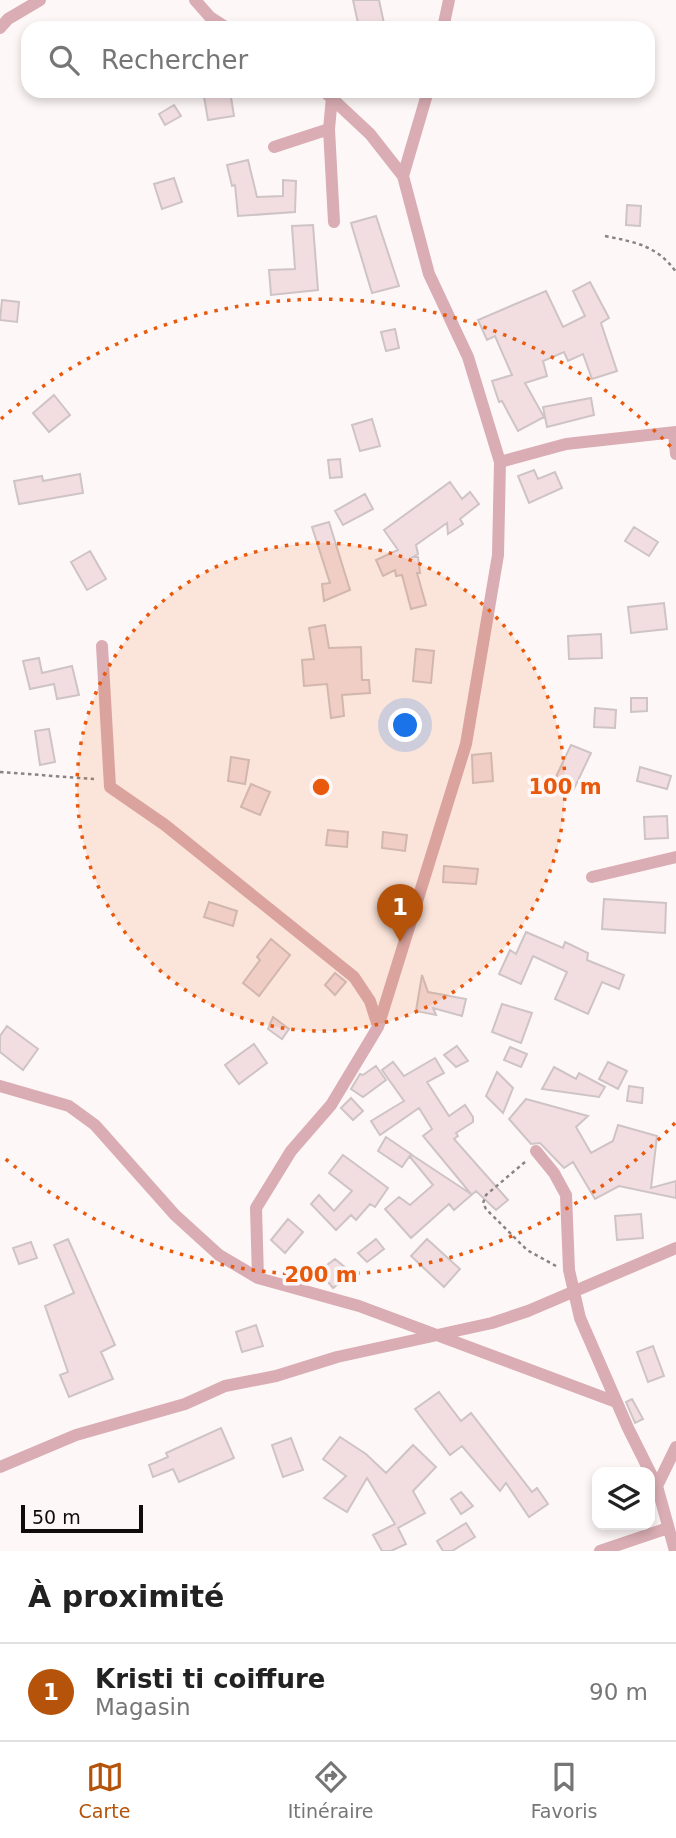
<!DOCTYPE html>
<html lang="fr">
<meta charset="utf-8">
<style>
:root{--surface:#fff;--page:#f6f6f6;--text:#222;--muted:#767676;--line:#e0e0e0;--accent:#b45309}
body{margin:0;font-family:"DejaVu Sans",sans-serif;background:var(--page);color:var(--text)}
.controls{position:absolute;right:21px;bottom:21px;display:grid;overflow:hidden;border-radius:14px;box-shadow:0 4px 10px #0003}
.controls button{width:63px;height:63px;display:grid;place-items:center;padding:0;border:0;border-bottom:2px solid var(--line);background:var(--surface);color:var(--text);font:35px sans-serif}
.scale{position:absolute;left:21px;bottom:18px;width:122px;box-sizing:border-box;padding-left:7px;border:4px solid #100c0c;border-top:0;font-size:19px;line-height:24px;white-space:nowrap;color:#100c0c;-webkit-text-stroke:5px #fef7f8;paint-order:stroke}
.you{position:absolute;left:406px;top:726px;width:24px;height:24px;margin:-18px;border:5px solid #fff;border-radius:50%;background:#1a73e8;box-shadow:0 0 0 10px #1a73e833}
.badge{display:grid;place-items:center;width:46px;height:46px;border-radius:50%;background:var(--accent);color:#fff;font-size:23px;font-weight:700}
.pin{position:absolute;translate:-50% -58px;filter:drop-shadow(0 2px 4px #0008)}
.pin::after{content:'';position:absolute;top:37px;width:24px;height:21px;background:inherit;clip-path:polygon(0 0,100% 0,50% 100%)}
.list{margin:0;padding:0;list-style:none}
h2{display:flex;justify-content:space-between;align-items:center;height:91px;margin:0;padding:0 28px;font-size:30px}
h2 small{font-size:23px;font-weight:400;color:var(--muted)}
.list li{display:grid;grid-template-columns:46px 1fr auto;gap:21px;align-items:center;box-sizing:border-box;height:98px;padding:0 28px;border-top:2px solid var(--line)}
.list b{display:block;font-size:26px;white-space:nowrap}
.list p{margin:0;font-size:23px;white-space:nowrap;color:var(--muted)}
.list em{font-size:23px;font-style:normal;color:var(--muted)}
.icon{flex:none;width:38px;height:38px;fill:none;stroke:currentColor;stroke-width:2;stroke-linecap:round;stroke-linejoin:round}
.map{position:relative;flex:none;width:676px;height:1551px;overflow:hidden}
.search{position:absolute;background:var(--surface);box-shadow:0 4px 10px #0003;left:21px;right:21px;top:21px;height:77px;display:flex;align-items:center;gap:18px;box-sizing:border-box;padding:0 24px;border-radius:21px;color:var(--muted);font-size:26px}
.sheet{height:189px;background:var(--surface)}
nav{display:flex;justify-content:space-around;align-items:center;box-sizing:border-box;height:98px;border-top:2px solid var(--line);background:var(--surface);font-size:19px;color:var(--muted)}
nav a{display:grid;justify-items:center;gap:4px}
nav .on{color:var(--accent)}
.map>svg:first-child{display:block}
</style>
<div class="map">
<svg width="676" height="1551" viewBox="0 0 676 1551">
<rect width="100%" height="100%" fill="#fef7f8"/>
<!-- building -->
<path fill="#f2dde0" stroke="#cfc4c5" stroke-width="2" d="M 353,0 L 379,0 L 385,28 L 359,28 Z
M 203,91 L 230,91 L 234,116 L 208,120 Z
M 174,105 L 181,116 L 165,125 L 159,114 Z
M 248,160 L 257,197 L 283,196 L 283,180 L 296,181 L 295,212 L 238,216 L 235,185 L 232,186 L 227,165 Z
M 174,178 L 182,202 L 162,209 L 154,184 Z
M 627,205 L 641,206 L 640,226 L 626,225 Z
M 376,216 L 399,286 L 372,293 L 351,223 Z
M 313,225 L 318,290 L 271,295 L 269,270 L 295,269 L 292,226 Z
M 590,282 L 609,318 L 601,323 L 617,371 L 592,379 L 583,354 L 568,361 L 564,352 L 543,361 L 547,376 L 525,383 L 544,417 L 518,431 L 502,401 L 499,402 L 492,381 L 512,375 L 495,336 L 487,340 L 478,320 L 546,291 L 563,327 L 585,316 L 573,291 Z
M 2,300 L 19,302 L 17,322 L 0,320 Z
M 395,329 L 399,348 L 386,351 L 381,332 Z
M 54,395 L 70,415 L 49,432 L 33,413 Z
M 591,398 L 594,415 L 547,427 L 543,407 Z
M 372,419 L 380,446 L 360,451 L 352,425 Z
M 340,459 L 342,477 L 330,478 L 328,460 Z
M 534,470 L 538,479 L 555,472 L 562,488 L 529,503 L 518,476 Z
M 80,474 L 83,493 L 19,504 L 14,481 L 42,476 L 43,481 Z
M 450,482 L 462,499 L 470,492 L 479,504 L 460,519 L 463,524 L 448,534 L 447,523 L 416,545 L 418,554 L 413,557 L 418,557 L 420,573 L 417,573 L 426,605 L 411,609 L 402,575 L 396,576 L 395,570 L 383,576 L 376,560 L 398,550 L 384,530 Z
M 365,494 L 373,509 L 343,525 L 335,511 Z
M 329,522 L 350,590 L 324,601 L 322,584 L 330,583 L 312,527 Z
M 634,527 L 658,542 L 649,556 L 625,541 Z
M 90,551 L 106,579 L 87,590 L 71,562 Z
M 664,603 L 667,629 L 631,633 L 628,607 Z
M 325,625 L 329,648 L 361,647 L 362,680 L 369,680 L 370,693 L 342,695 L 344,716 L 331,718 L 327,684 L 304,686 L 302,660 L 314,659 L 309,628 Z
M 601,634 L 602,658 L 569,659 L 568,636 Z
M 416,649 L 434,651 L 431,683 L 413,681 Z
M 39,658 L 42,673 L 72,666 L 79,695 L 57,699 L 54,684 L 30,689 L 23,661 Z
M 631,698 L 647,698 L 647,711 L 631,712 Z
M 595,708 L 616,710 L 615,728 L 594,727 Z
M 49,729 L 55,762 L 40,765 L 35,731 Z
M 571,745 L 591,753 L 573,791 L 554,781 Z
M 491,753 L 493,781 L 473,783 L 472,755 Z
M 231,757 L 249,760 L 245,784 L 228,781 Z
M 640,767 L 671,776 L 667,789 L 637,781 Z
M 251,784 L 270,792 L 260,815 L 241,807 Z
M 667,816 L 668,838 L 645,839 L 644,817 Z
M 328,830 L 348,832 L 347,847 L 326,845 Z
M 383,832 L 407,835 L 405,851 L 382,848 Z
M 444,866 L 478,869 L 476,884 L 443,882 Z
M 604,899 L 666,903 L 665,933 L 602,929 Z
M 209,902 L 237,911 L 233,926 L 204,917 Z
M 526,932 L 563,948 L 565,942 L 588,953 L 587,960 L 624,975 L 619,989 L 602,982 L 588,1014 L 555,999 L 567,972 L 533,956 L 521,984 L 499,974 L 510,950 L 516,954 Z
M 271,939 L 290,955 L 259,996 L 243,983 L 260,960 L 257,957 Z
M 335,973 L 346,982 L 335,995 L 325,985 Z
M 422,975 L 428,992 L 466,999 L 462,1016 L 433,1008 L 436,1015 L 416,1011 Z
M 502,1004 L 532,1013 L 521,1043 L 492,1032 Z
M 273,1017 L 289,1029 L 282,1039 L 268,1029 Z
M 7,1026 L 38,1049 L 23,1070 L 0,1052 L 0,1036 Z
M 254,1044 L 267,1063 L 239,1084 L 225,1065 Z
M 457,1046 L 468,1061 L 456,1067 L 444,1055 Z
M 510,1047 L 527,1054 L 521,1067 L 504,1060 Z
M 435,1058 L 444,1073 L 427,1082 L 449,1116 L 465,1105 L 473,1117 L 473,1122 L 456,1133 L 458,1136 L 454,1139 L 508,1200 L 496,1210 L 476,1191 L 454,1210 L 449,1204 L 411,1238 L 385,1209 L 399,1197 L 410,1205 L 433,1185 L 410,1157 L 412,1155 L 471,1194 L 423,1136 L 432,1129 L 419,1108 L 380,1135 L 371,1121 L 404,1101 L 382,1070 L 393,1062 L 404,1076 Z
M 608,1062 L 627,1071 L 618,1089 L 599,1079 Z
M 376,1066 L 386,1080 L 363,1097 L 351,1089 L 360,1074 L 363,1075 Z
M 554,1067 L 576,1079 L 579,1073 L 605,1087 L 599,1097 L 542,1089 Z
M 497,1072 L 513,1088 L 503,1113 L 486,1096 Z
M 629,1086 L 643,1088 L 642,1103 L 627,1101 Z
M 351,1098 L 363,1111 L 353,1120 L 341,1108 Z
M 526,1099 L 588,1116 L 576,1127 L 591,1153 L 613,1141 L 618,1125 L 657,1136 L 651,1188 L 676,1181 L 676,1198 L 619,1186 L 595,1199 L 573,1162 L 564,1168 L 540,1143 L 531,1144 L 509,1119 Z
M 386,1137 L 411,1154 L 402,1167 L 378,1151 Z
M 343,1155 L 388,1188 L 375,1207 L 370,1204 L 356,1220 L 351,1215 L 336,1230 L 311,1204 L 319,1195 L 334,1211 L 352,1191 L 329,1173 Z
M 641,1214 L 643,1238 L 617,1240 L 615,1216 Z
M 288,1219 L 303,1232 L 285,1253 L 271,1240 Z
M 68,1239 L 115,1345 L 101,1352 L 113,1379 L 69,1397 L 60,1375 L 68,1372 L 45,1306 L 74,1293 L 54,1245 Z
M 376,1239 L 384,1249 L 367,1262 L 358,1253 Z
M 427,1239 L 460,1269 L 444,1287 L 411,1256 Z
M 31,1242 L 37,1258 L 19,1264 L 13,1248 Z
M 335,1259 L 352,1273 L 333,1288 L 319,1271 Z
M 256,1325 L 263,1346 L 242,1352 L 236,1332 Z
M 653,1346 L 664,1376 L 648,1382 L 637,1352 Z
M 439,1392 L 461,1421 L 471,1413 L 532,1492 L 537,1488 L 548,1504 L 529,1517 L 506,1483 L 500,1491 L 462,1446 L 450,1455 L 415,1409 Z
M 632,1399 L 643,1419 L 635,1423 L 626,1402 Z
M 221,1428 L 234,1458 L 179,1482 L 173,1469 L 153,1477 L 149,1465 L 168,1457 L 166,1453 Z
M 340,1437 L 366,1454 L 386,1473 L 413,1445 L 436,1467 L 413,1491 L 425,1513 L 398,1528 L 406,1544 L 391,1551 L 382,1551 L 373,1535 L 395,1524 L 367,1478 L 347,1512 L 324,1498 L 346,1476 L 323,1459 Z
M 291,1438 L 303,1470 L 283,1477 L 272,1445 Z
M 461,1492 L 473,1506 L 461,1514 L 451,1499 Z
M 466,1523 L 475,1537 L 452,1551 L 443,1551 L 437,1541 Z"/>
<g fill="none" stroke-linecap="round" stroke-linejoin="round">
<!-- path -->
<path stroke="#898384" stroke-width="2.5" stroke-dasharray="3.5 3.5" stroke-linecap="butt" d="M 605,236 C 635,242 658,246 676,272
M 0,772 L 94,779
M 525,1162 L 486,1195 L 483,1203 L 486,1209 L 527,1250 L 556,1266"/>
<!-- minor -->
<path stroke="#d9adb3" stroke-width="12" d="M 195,0 L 210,17 L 227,28
M 0,28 L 8,19 L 40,0
M 443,28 L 449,0
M 332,97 L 329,129 L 334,222
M 274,147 L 329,129
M 403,176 L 428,91
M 674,433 L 676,454
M 500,462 L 566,444 L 676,432
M 102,646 L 110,787 L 165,825 L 354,977 L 370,1001 L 378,1026
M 592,877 L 676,857
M 0,1086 L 69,1106 L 95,1125 L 175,1215 L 219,1255 L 258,1278 L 359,1306 L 616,1402
M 536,1151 L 554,1173 L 566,1195 L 569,1270 L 580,1318 L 628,1428 L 657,1486 L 675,1551
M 258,1278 L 256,1208 L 291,1151 L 331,1105 L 378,1027 L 466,744 L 498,555 L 500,462 L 468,357 L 429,274 L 403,176 L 370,134 L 324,91
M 0,1467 L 76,1435 L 185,1404 L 225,1386 L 276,1376 L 337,1357 L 492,1323 L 528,1311 L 676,1248
M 657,1486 L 676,1447
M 600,1551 L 668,1528"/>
</g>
<!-- distance rings -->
<circle cx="321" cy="787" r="244" fill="#e8590c" fill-opacity=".12"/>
<g fill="none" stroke="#e8590c" stroke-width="3.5" stroke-dasharray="3.5 7">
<circle cx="321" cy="787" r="244"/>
<path d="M675 1123A488 488 0 0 1 1 1155M1 419A488 488 0 0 1 675 451"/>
</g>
<circle cx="321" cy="787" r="10" fill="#e8590c" stroke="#fef7f8" stroke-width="3.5"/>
<g font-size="21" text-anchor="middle" font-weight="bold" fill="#e8590c" stroke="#fef7f8" stroke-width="7" stroke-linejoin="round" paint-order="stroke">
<text x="565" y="794">100 m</text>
<text x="321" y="1282">200 m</text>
</g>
</svg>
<div class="controls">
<button><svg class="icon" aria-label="layers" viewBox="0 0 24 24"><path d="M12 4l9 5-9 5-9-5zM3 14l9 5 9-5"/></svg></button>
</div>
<div class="scale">50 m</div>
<div class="you"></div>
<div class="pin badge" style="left:400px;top:942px">1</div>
<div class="search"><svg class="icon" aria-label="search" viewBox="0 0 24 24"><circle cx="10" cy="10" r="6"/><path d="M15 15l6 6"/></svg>Rechercher</div>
</div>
<section class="sheet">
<h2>À proximité<small></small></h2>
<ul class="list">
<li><span class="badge">1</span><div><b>Kristi ti coiffure</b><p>Magasin</p></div><em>90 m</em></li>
</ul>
</section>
<nav>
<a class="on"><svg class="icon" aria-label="map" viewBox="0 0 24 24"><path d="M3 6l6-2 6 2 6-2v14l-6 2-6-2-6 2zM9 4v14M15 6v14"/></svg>Carte</a>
<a><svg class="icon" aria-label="directions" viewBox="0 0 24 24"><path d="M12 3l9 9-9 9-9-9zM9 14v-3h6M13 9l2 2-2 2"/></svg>Itinéraire</a>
<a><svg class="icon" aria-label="saved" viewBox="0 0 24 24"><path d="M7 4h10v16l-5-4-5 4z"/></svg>Favoris</a>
</nav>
